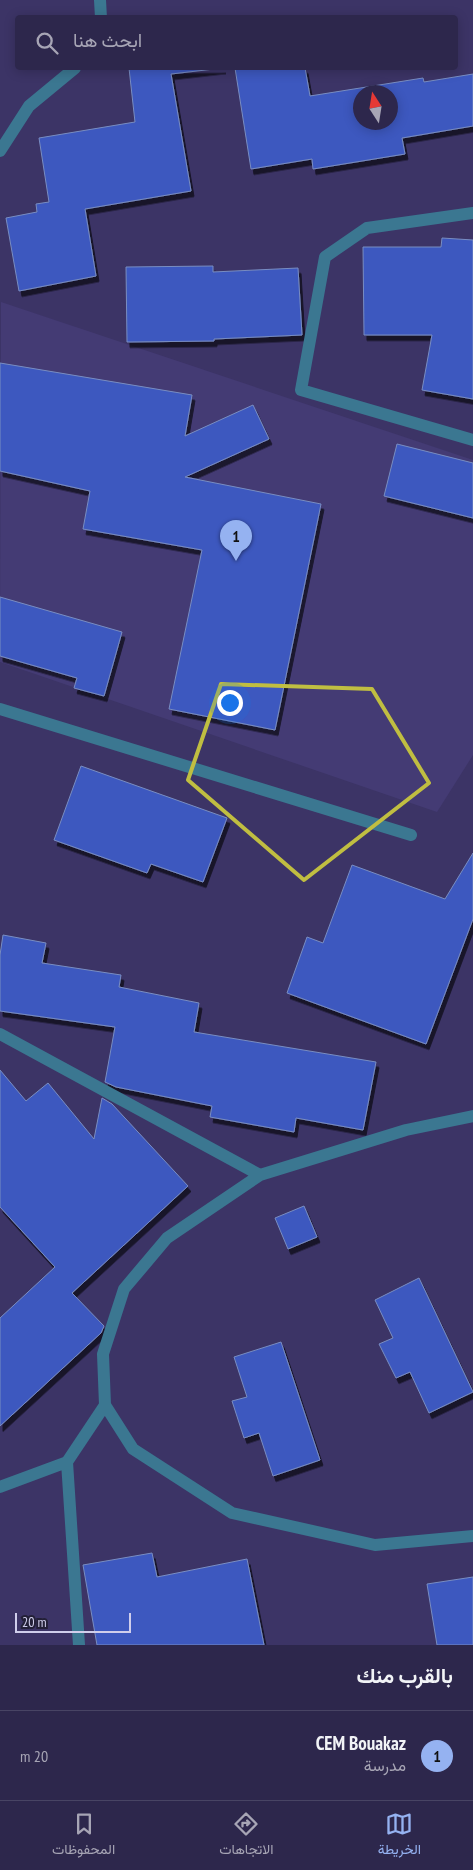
<!DOCTYPE html>
<html lang="ar">
<meta charset="utf-8">
<style>
:root{--surface:#2d274c;--page:#352f53;--text:#f1f3f6;--muted:#a7a5b5;--line:#484464;--accent:#95b2f1}
body{margin:0;font-family:"PT Sans Narrow",Vazirmatn,sans-serif;background:var(--page);color:var(--text);direction:rtl}
.compass{position:absolute;left:353px;top:85px;width:45px;height:45px;border-radius:50%;background:var(--surface);box-shadow:0 2px 12px #0003;rotate:348deg}
.scale{position:absolute;left:15px;bottom:12px;width:116px;box-sizing:border-box;padding-left:5px;border:2px solid #d0ceec;border-top:0;font-size:14px;line-height:18px;white-space:nowrap;color:#d0ceec;-webkit-text-stroke:4px #232037;paint-order:stroke}
.you{position:absolute;left:229px;top:702px;width:18px;height:18px;margin:-12px;border:4px solid #fff;border-radius:50%;background:#1a73e8;box-shadow:0 0 0 8px #1a73e833}
.badge{display:grid;place-items:center;width:32px;height:32px;border-radius:50%;background:var(--accent);color:#111;font-size:16px;font-weight:700}
.pin{position:absolute;translate:-50% -41px;filter:drop-shadow(0 1px 2px #0008)}
.pin::after{content:'';position:absolute;top:26px;width:18px;height:15px;background:inherit;clip-path:polygon(0 0,100% 0,50% 100%)}
.list{margin:0;padding:0;list-style:none}
h2{display:flex;justify-content:space-between;align-items:center;height:65px;margin:0;padding:0 20px;font-size:21px}
h2 small{font-size:16px;font-weight:400;color:var(--muted)}
.list li{display:grid;grid-template-columns:32px 1fr auto;gap:15px;align-items:center;box-sizing:border-box;height:90px;padding:0 20px;border-top:1px solid var(--line)}
.list b{display:block;font-size:19px;white-space:nowrap}
.list p{margin:0;font-size:16px;white-space:nowrap;color:var(--muted)}
.list em{font-size:16px;font-style:normal;color:var(--muted)}
.icon{flex:none;width:28px;height:28px;fill:none;stroke:currentColor;stroke-width:2;stroke-linecap:round;stroke-linejoin:round}
.map{position:relative;flex:none;width:473px;height:1645px;overflow:hidden;direction:ltr}
.search{position:absolute;background:var(--surface);box-shadow:0 2px 12px #0003;left:15px;right:15px;top:15px;height:55px;display:flex;align-items:center;gap:12px;box-sizing:border-box;padding:0 18px;border-radius:5px;color:var(--muted);font-size:19px}
.sheet{height:155px;background:var(--surface)}
nav{display:flex;justify-content:space-around;align-items:center;box-sizing:border-box;height:70px;border-top:1px solid var(--line);background:var(--surface);font-size:14px;color:var(--muted)}
nav a{display:grid;justify-items:center;gap:2px}
nav .on{color:var(--accent)}
.map>svg:first-child{display:block}
</style>
<div class="map">
<svg width="473" height="1645" viewBox="0 0 473 1645">
<defs>
<filter id="shadow"><feDropShadow dx="3" dy="5.5" stdDeviation="0" flood-color="#0009"/></filter>
</defs>
<rect width="100%" height="100%" fill="#3c3466"/>
<!-- built -->
<path fill="#443b74" d="M 1,302 L 473,460 L 473,755 L 437,812 L 0,662 Z"/>
<!-- building -->
<path fill="#3c58bf" stroke="#798dc2" fill-rule="evenodd" filter="url(#shadow)" d="M 129,68 L 223,68 L 171,74 L 191,191 L 85,209 L 96,276 L 19,291 L 6,218 L 37,212 L 36,204 L 49,202 L 39,138 L 135,122 Z
M 235,68 L 305,68 L 310,96 L 423,78 L 424,82 L 473,74 L 473,126 L 402,138 L 405,154 L 313,169 L 312,159 L 251,169 ZM 360,92 L 390,92 L 390,122 L 360,122 Z
M 442,238 L 473,240 L 473,399 L 422,390 L 432,335 L 364,335 L 363,247 L 441,247 Z
M 213,266 L 213,272 L 298,268 L 302,335 L 214,339 L 214,341 L 127,342 L 126,267 Z
M 0,363 L 192,395 L 185,436 L 253,405 L 269,439 L 185,477 L 321,504 L 275,730 L 169,709 L 202,550 L 83,529 L 90,491 L 0,471 Z
M 397,444 L 473,463 L 473,518 L 384,496 Z
M 0,597 L 122,632 L 104,696 L 74,688 L 77,678 L 0,656 Z
M 81,766 L 227,818 L 203,882 L 151,864 L 147,873 L 54,840 Z
M 473,853 L 473,919 L 426,1044 L 287,993 L 307,937 L 323,943 L 352,865 L 445,899 Z
M 3,935 L 46,943 L 42,963 L 121,975 L 119,987 L 199,1003 L 194,1032 L 376,1062 L 363,1130 L 296,1118 L 294,1132 L 210,1117 L 212,1106 L 116,1087 L 105,1082 L 115,1027 L 0,1011 L 0,955 Z
M 0,1070 L 26,1101 L 48,1083 L 94,1139 L 102,1098 L 112,1104 L 188,1186 L 72,1293 L 104,1326 L 101,1333 L 0,1426 L 0,1318 L 55,1267 L 0,1207 Z
M 304,1206 L 317,1237 L 288,1249 L 275,1218 Z
M 419,1278 L 473,1392 L 429,1413 L 410,1372 L 396,1378 L 379,1344 L 393,1338 L 375,1300 Z
M 281,1342 L 320,1460 L 273,1476 L 259,1433 L 244,1438 L 232,1401 L 247,1397 L 234,1357 Z
M 152,1553 L 157,1577 L 247,1559 L 264,1645 L 97,1645 L 83,1565 Z
M 473,1577 L 473,1645 L 437,1645 L 427,1584 Z"/>
<g fill="none" stroke-linecap="round" stroke-linejoin="round">
<!-- minor -->
<path stroke="#3b7791" stroke-width="12" d="M 100,0 L 101,18
M 0,151 L 29,106 L 75,68
M 473,213 L 367,228 L 325,257 L 301,390 L 473,440
M 0,709 L 411,835
M 0,1034 L 260,1175
M 473,1116 L 406,1130 L 260,1175 L 167,1238 L 124,1289 L 103,1354 L 105,1405 L 133,1449 L 232,1513 L 375,1545 L 473,1536
M 0,1487 L 67,1462
M 79,1645 L 67,1462 L 105,1405"/>
</g>
<!-- marked area -->
<path fill="none" stroke="#c0be41" stroke-width="4" stroke-linejoin="round" d="M 221,684 L 372,689 L 429,783 L 304,880 L 188,780 Z"/>
</svg>
<svg class="compass" viewBox="-18 -18 36 36"><path d="M0-13l5 13h-10z" fill="#e53935"/><path d="M0 13l5-13h-10z" fill="#a7a5b5"/></svg>
<div class="scale">20 m</div>
<div class="you"></div>
<div class="pin badge" style="left:236px;top:561px">1</div>
<div class="search"><svg class="icon" aria-label="search" viewBox="0 0 24 24"><circle cx="10" cy="10" r="6"/><path d="M15 15l6 6"/></svg>ابحث هنا</div>
</div>
<section class="sheet">
<h2>بالقرب منك<small></small></h2>
<ul class="list">
<li><span class="badge">1</span><div><b>CEM Bouakaz</b><p>مدرسة</p></div><em>20 m</em></li>
</ul>
</section>
<nav>
<a class="on"><svg class="icon" aria-label="map" viewBox="0 0 24 24"><path d="M3 6l6-2 6 2 6-2v14l-6 2-6-2-6 2zM9 4v14M15 6v14"/></svg>الخريطة</a>
<a><svg class="icon" aria-label="directions" viewBox="0 0 24 24"><path d="M12 3l9 9-9 9-9-9zM9 14v-3h6M13 9l2 2-2 2"/></svg>الاتجاهات</a>
<a><svg class="icon" aria-label="saved" viewBox="0 0 24 24"><path d="M7 4h10v16l-5-4-5 4z"/></svg>المحفوظات</a>
</nav>
